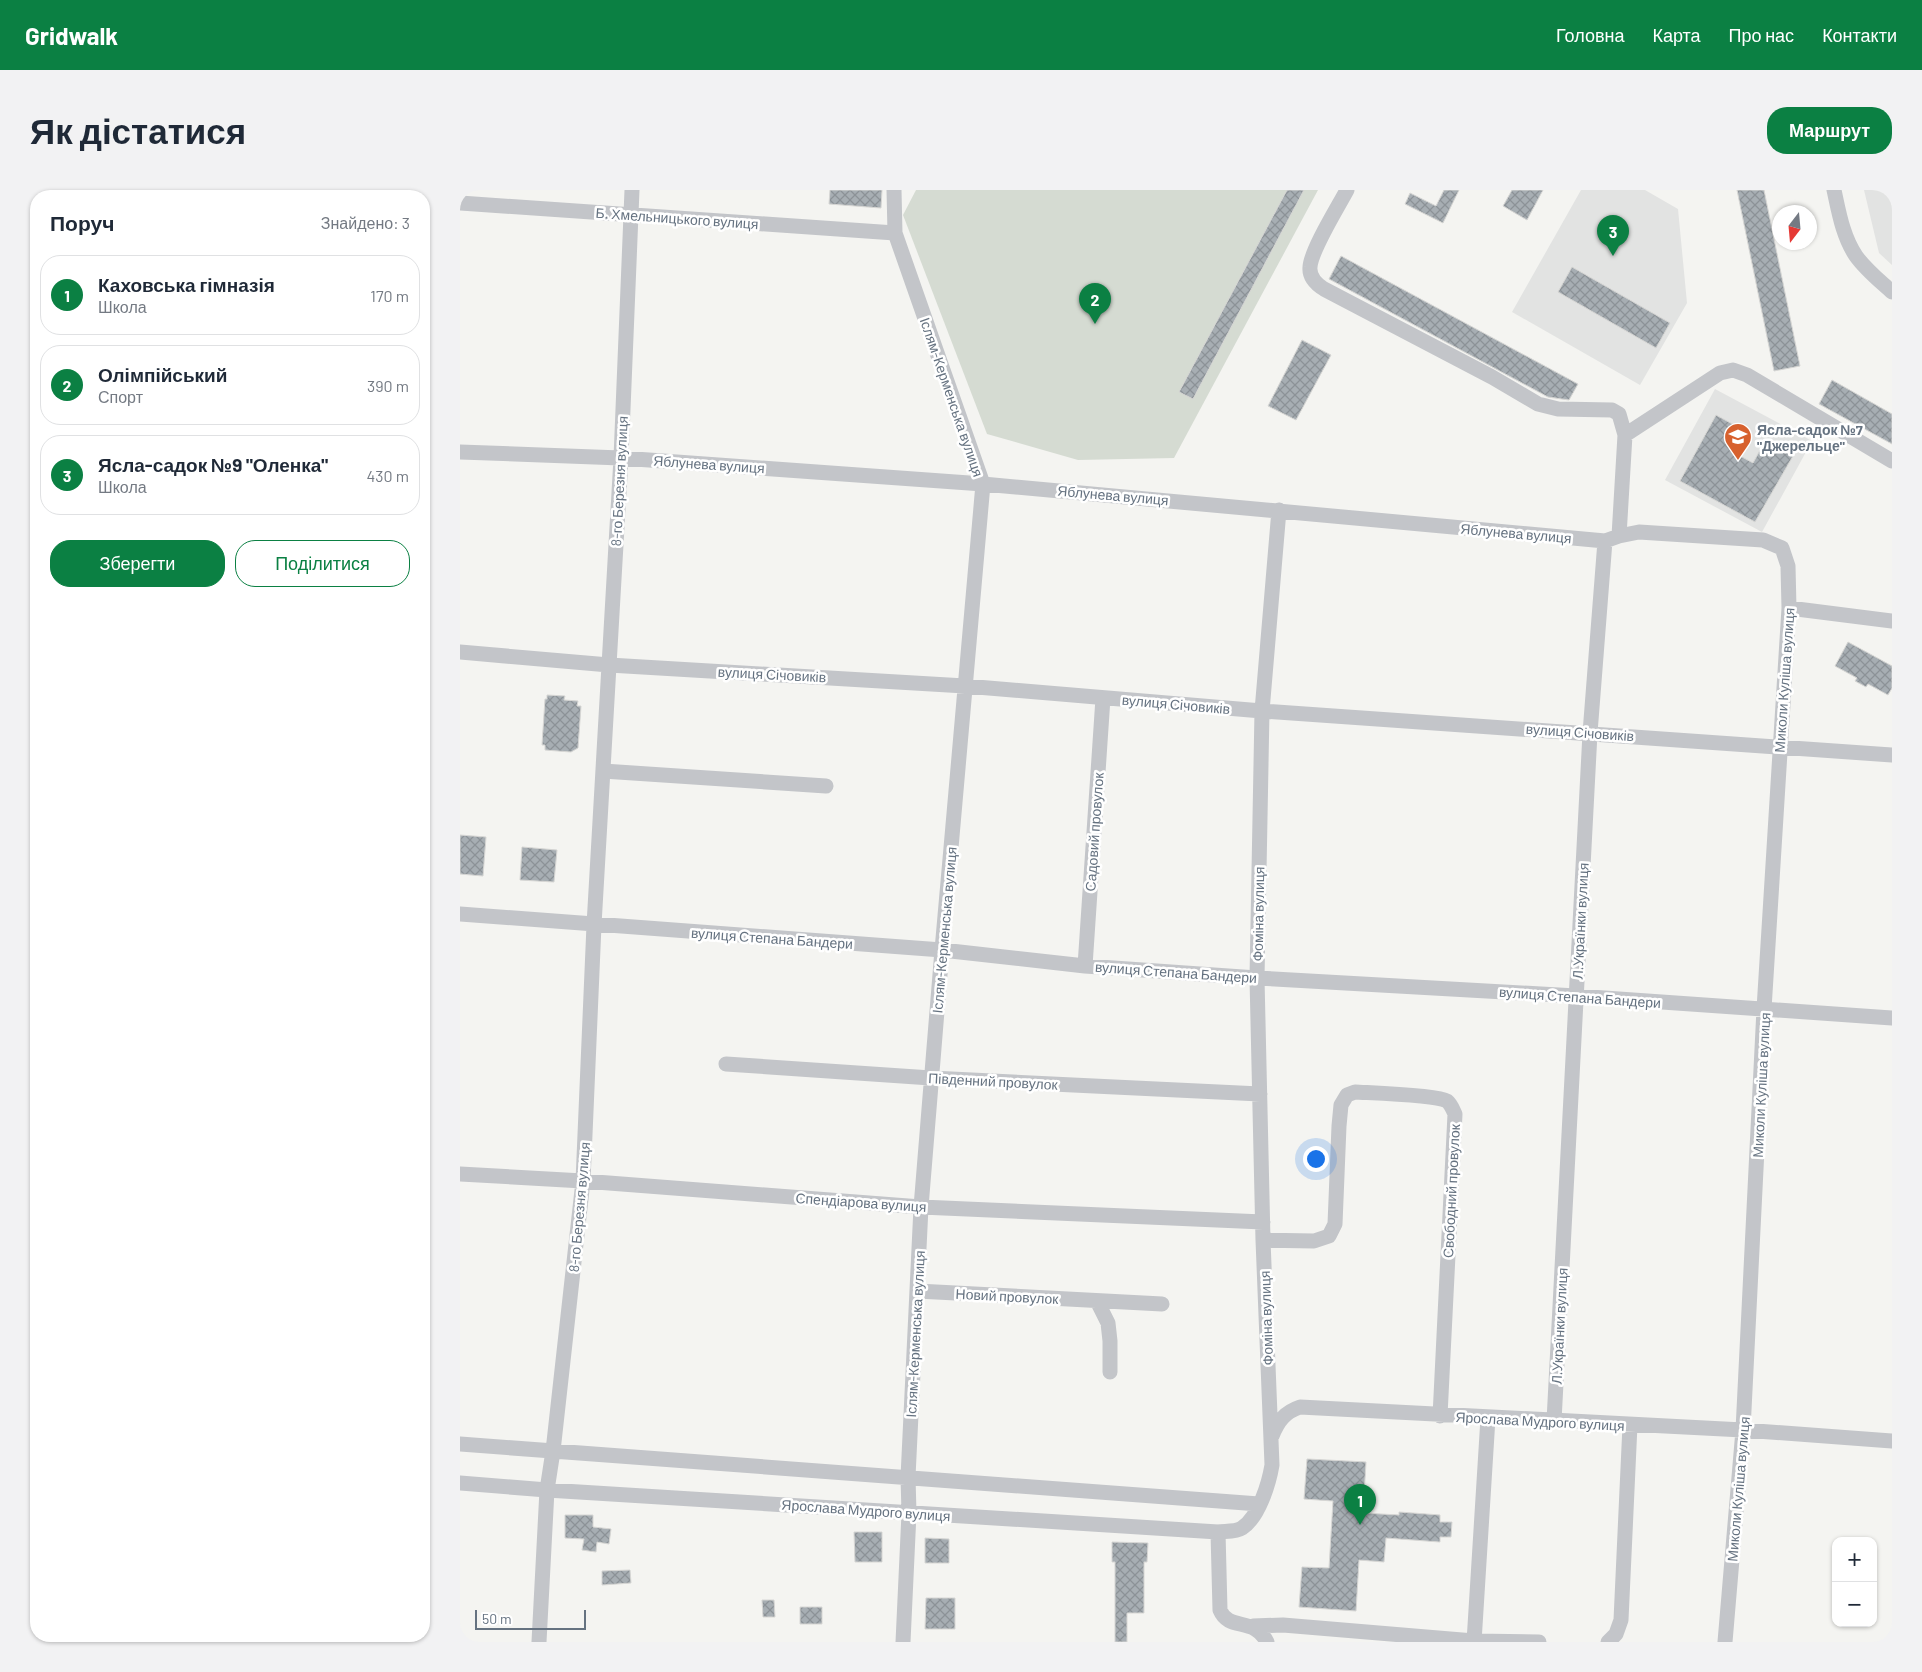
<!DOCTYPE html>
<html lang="uk">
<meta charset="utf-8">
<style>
:root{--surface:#fff;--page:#f2f2f3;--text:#1f2937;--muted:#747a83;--line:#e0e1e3;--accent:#0b8043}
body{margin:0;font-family:Barlow,sans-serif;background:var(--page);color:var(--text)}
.controls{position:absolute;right:15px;bottom:15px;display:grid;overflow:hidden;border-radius:10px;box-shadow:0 1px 4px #0004}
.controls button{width:45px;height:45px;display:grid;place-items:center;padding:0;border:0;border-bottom:1px solid var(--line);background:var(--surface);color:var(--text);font:25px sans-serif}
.compass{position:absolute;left:1312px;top:15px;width:45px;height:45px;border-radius:50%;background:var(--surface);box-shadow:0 1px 4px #0004;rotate:196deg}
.scale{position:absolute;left:15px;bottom:12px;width:111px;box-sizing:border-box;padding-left:5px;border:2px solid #657280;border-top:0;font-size:14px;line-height:18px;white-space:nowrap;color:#657280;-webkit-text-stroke:4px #fff;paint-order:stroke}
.you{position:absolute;left:855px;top:968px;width:18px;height:18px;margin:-12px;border:4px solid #fff;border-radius:50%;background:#1a73e8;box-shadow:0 0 0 8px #1a73e833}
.badge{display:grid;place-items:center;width:32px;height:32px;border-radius:50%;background:var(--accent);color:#fff;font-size:16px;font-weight:700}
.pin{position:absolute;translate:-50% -41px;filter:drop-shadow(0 1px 2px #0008)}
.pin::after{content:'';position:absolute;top:26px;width:18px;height:15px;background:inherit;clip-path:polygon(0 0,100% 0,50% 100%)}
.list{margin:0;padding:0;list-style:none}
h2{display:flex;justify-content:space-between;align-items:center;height:65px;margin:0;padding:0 20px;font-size:21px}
h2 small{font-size:16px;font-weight:400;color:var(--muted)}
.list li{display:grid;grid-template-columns:32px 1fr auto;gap:15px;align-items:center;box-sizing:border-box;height:80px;margin:0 10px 10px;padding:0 10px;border:1px solid var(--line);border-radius:20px}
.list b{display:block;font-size:19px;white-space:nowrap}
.list p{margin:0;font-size:16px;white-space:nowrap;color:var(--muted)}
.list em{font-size:16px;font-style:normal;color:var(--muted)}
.actions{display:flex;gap:10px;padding:15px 20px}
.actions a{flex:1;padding:11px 0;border:1px solid var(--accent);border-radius:20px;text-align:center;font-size:18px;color:var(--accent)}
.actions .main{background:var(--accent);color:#fff}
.map{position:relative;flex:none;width:1432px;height:1452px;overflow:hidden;border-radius:20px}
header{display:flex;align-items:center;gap:30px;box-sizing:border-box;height:70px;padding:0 25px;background:var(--accent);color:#fff}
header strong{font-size:24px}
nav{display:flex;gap:28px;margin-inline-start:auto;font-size:18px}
.intro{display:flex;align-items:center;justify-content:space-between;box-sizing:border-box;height:120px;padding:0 30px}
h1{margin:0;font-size:35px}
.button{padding:12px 22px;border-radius:20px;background:var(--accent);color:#fff;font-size:18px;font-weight:700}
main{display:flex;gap:30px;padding:0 30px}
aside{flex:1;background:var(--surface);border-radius:20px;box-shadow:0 1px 4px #0004}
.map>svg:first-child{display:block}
</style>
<header>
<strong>Gridwalk</strong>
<nav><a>Головна</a><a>Карта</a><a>Про нас</a><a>Контакти</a></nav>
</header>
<div class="intro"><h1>Як дістатися</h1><a class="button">Маршрут</a></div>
<main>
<aside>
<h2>Поруч<small>Знайдено: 3</small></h2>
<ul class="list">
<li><span class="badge">1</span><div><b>Каховська гімназія</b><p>Школа</p></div><em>170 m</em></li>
<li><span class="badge">2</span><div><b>Олімпійський</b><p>Спорт</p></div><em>390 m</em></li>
<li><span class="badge">3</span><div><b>Ясла-садок №9 &quot;Оленка&quot;</b><p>Школа</p></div><em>430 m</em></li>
</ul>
<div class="actions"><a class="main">Зберегти</a><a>Поділитися</a></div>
</aside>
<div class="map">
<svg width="1432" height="1452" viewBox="0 0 1432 1452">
<defs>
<pattern id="building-cross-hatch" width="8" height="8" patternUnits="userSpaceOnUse" patternTransform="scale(1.25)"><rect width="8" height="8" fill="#a7aeb3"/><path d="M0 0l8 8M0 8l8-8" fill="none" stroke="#8c9297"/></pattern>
</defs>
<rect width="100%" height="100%" fill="#f4f4f1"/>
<!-- built -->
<path fill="#e2e3e2" d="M 1121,0 L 1185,0 L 1218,19 L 1227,113 L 1180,195 L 1052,122 Z
M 1404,0 L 1432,0 L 1432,75 L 1419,63 Z
M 1255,199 L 1352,251 L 1302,342 L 1205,290 Z"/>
<!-- grass -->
<path fill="#d5dbd2" d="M 456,0 L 858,0 L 714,268 L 618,270 L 527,244 L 443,25 Z"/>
<!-- building -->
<path fill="url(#building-cross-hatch)" stroke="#d6d6d4" d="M 370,0 L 422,0 L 421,18 L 369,14 Z
M 827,0 L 844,0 L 733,209 L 719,202 Z
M 984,0 L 999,0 L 983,33 L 945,14 L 950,3 L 976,16 Z
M 1052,0 L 1083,0 L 1067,30 L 1043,16 Z
M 1277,0 L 1304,0 L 1340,176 L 1314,181 Z
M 881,66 L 1118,194 L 1109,210 L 1088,207 L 869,89 Z
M 1112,77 L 1210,133 L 1196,158 L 1098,102 Z
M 842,150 L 871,165 L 836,230 L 808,216 Z
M 1372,190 L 1432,224 L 1432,254 L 1359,214 Z
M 1256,225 L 1285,241 L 1273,262 L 1293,273 L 1305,251 L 1333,266 L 1295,332 L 1220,291 Z
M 1388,452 L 1432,476 L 1432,498 L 1428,505 L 1408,494 L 1406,497 L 1395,491 L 1397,488 L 1375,476 Z
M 87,505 L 105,506 L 104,510 L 118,511 L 117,516 L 121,516 L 118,558 L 111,562 L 85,560 L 85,555 L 82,555 L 85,509 L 87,509 Z
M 0,645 L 26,647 L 23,686 L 0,684 Z
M 62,657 L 97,660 L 94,692 L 60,690 Z
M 847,1269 L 906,1272 L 903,1323 L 939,1325 L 939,1322 L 980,1325 L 980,1332 L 992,1332 L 991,1347 L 980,1347 L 980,1352 L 926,1348 L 924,1372 L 899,1370 L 896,1421 L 839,1417 L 842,1377 L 869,1378 L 873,1311 L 844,1309 Z
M 105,1325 L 133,1325 L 133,1337 L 151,1339 L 149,1354 L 137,1352 L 136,1362 L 122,1360 L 124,1349 L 105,1348 Z
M 394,1342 L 422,1342 L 422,1372 L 395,1372 Z
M 465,1348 L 489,1349 L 489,1373 L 465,1373 Z
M 652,1352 L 688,1353 L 687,1372 L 684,1372 L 684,1423 L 667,1423 L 667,1452 L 655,1452 L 655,1372 L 652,1372 Z
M 170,1380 L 171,1393 L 142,1395 L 142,1381 Z
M 466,1408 L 495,1408 L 495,1439 L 465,1439 Z
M 302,1410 L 314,1410 L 315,1427 L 303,1427 Z
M 340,1417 L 362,1417 L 362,1434 L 340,1434 Z"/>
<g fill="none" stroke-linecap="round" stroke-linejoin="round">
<!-- minor -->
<path stroke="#c3c5c9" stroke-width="15" d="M 434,0 L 435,43 L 523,294 L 482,760 L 461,1017 L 448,1287 L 449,1323 L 443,1452
M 887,0 C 878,17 851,60 850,77 C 849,87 856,94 864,99 L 1032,187 L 1078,214 L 1098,219 L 1152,220 L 1159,224 L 1165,245 L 1159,346
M 1374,0 C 1379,23 1383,47 1396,66 C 1406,80 1420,91 1432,102
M 0,13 L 435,43
M 1165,245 L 1260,183 L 1273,180 L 1287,185 L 1432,271
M 0,262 L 161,268 L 523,294 L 1145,351 L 1159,346 L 1179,342 L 1303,350 L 1322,358 L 1328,376 L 1329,418 L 1304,819 L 1283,1240 L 1265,1452
M 1329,418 L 1432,431
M 0,462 L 149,475 L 505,496 L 802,521 L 1432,565
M 143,581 L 366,596
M 0,724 L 482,760 L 625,776 L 797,788 L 1116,806 L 1432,828
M 625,776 L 643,508
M 266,874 L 471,888 L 800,904
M 0,984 L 123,991 L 461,1017 L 803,1032
M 803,1050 L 854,1051 L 869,1046 L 875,1034 L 879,936 L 881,915 L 887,905 L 895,902 C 911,903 976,905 987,911 C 991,914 993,920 995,924 L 980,1226
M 457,1101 L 702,1114
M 637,1111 L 648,1133 L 650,1151 L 650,1182
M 1094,1231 L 1130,543 L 1145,351
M 812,1246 C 818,1231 825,1222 840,1217 L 1283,1240 L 1432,1251
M 0,1254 L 799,1314
M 0,1293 L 87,1300 L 758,1342 C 765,1341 776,1342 782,1338 C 799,1327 809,1293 812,1275 L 803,1050 L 797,788 L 802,521 L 819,320
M 758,1342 L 760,1420 C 769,1442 794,1426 807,1452
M 793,1436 L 823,1435 L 1014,1451 L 1079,1452
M 79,1452 L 87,1300 L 93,1261 L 123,991 L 134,735 L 161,268 L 172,0
M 1014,1452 L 1028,1228
M 1148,1452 L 1156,1444 L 1161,1430 L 1170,1235"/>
</g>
<!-- icons -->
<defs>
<symbol id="school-pin" viewBox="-11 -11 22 30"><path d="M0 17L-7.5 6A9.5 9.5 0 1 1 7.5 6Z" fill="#d7612e" stroke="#fff"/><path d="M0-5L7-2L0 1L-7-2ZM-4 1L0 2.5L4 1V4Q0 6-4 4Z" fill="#fff"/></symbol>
</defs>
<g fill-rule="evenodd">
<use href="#school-pin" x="1262" y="231" width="32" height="43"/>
</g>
<g text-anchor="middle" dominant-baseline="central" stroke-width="5" stroke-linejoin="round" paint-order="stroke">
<!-- street labels -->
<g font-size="14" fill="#657280" stroke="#fff">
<text transform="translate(217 28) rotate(4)">Б. Хмельницького вулиця</text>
<text transform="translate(492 207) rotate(71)">Іслям-Керменська вулиця</text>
<text transform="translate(249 274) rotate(4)">Яблунева вулиця</text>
<text transform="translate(159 291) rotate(-87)">8-го Березня вулиця</text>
<text transform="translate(653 305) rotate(5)">Яблунева вулиця</text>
<text transform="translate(1056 343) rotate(5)">Яблунева вулиця</text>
<text transform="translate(312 484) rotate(3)">вулиця Січовиків</text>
<text transform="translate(1324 490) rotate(-86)">Миколи Куліша вулиця</text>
<text transform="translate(716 514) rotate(5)">вулиця Січовиків</text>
<text transform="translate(1120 542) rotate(4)">вулиця Січовиків</text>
<text transform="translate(634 642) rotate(-86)">Садовий провулок</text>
<text transform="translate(798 724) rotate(-89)">Фоміна вулиця</text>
<text transform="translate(1120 731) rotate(-87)">Л.Українки вулиця</text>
<text transform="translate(484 740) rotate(-85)">Іслям-Керменська вулиця</text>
<text transform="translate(312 748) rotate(4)">вулиця Степана Бандери</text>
<text transform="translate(716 782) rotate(4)">вулиця Степана Бандери</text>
<text transform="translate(1120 807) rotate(4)">вулиця Степана Бандери</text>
<text transform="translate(533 891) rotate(3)">Південний провулок</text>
<text transform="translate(1301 895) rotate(-87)">Миколи Куліша вулиця</text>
<text transform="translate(991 1001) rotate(-87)">Свободний провулок</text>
<text transform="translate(401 1012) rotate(4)">Спендіарова вулиця</text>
<text transform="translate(119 1017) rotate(-85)">8-го Березня вулиця</text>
<text transform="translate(547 1106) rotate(3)">Новий провулок</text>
<text transform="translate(806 1128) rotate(-92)">Фоміна вулиця</text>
<text transform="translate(1099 1136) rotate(-87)">Л.Українки вулиця</text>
<text transform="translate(455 1144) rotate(-87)">Іслям-Керменська вулиця</text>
<text transform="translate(1080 1231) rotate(3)">Ярослава Мудрого вулиця</text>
<text transform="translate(1278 1299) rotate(-85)">Миколи Куліша вулиця</text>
<text transform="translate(406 1320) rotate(4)">Ярослава Мудрого вулиця</text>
</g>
<!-- poi labels -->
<g font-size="14" font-weight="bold" fill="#657280" stroke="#fff" text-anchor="start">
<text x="1297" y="239">Ясла-садок №7<tspan x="1297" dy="16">"Джерельце"</tspan></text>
</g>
</g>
</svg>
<div class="controls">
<button>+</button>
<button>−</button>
</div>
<svg class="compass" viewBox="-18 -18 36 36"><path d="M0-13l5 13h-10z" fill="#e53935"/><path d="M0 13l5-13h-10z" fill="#747a83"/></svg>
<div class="scale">50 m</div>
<div class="you"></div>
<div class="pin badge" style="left:900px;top:1335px">1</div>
<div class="pin badge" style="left:635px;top:134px">2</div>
<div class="pin badge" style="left:1153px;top:66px">3</div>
</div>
</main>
